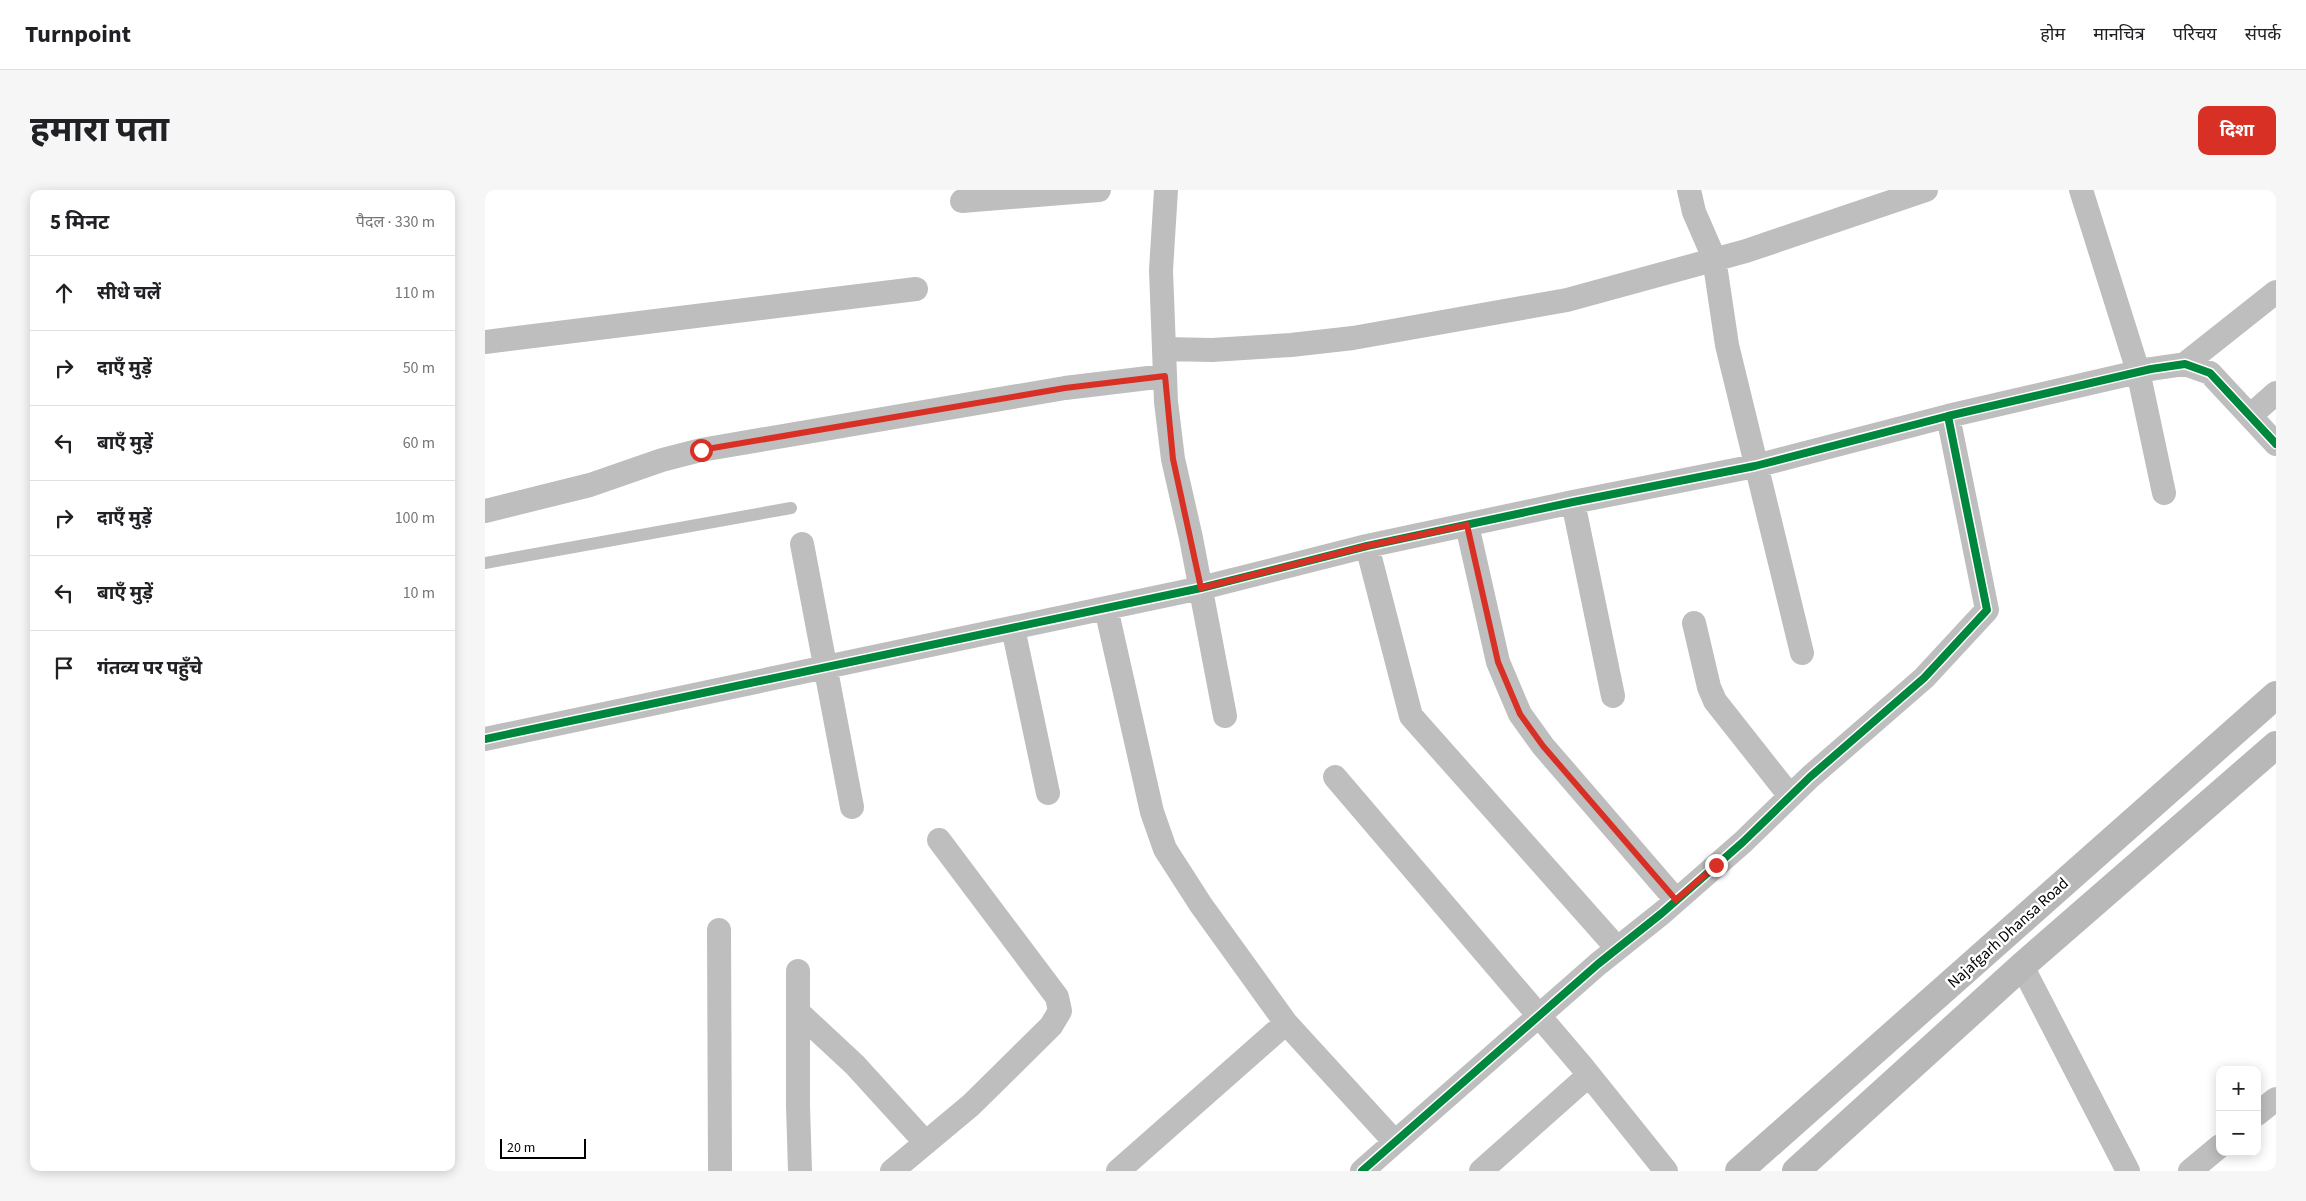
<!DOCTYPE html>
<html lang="hi">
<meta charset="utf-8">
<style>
:root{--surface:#fff;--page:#f6f6f6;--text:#202124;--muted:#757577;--line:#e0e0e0;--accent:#d93025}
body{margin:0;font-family:"Source Sans 3","Noto Sans Devanagari",sans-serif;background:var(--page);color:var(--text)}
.controls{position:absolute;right:15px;bottom:15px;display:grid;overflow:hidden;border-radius:10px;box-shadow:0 2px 12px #0003}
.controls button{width:45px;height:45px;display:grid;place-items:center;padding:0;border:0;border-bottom:1px solid var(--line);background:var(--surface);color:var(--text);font:25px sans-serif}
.scale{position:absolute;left:15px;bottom:12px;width:86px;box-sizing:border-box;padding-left:5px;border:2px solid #000;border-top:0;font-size:14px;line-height:18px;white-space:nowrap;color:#000;-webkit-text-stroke:4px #fff;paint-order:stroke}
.stop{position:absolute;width:15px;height:15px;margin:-11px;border:4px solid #d93025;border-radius:50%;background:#fff}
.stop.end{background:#d93025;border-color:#fff;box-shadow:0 1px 5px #0008}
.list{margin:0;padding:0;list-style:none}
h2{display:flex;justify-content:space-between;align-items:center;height:65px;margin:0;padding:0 20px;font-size:21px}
h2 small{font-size:16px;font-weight:400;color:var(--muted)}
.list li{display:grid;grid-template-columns:32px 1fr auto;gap:15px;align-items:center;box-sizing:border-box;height:75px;padding:0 20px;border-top:1px solid var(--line)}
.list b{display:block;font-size:19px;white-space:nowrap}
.list em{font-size:16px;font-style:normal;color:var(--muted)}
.icon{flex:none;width:28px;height:28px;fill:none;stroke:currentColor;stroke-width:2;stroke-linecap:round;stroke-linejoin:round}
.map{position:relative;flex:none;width:1791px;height:981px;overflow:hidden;border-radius:10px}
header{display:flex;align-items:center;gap:30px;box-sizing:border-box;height:70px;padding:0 25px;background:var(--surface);border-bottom:1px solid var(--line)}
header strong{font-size:24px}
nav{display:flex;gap:28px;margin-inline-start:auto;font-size:18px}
.intro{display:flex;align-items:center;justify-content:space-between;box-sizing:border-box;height:120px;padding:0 30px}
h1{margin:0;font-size:35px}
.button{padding:12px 22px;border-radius:10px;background:var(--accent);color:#fff;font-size:18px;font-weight:700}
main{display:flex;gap:30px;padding:0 30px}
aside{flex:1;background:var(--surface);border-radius:10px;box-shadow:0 2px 12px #0003}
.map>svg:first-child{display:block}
</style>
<header>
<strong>Turnpoint</strong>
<nav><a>होम</a><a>मानचित्र</a><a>परिचय</a><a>संपर्क</a></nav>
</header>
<div class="intro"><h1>हमारा पता</h1><a class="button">दिशा</a></div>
<main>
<aside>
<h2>5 मिनट<small>पैदल · 330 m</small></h2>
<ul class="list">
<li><svg class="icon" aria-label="ahead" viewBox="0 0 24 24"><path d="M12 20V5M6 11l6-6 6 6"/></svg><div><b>सीधे चलें</b></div><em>110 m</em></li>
<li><svg class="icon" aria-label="right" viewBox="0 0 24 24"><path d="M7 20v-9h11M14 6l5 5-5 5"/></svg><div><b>दाएँ मुड़ें</b></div><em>50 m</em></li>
<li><svg class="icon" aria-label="left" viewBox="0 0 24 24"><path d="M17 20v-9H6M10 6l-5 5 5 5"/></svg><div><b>बाएँ मुड़ें</b></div><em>60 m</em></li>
<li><svg class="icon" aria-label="right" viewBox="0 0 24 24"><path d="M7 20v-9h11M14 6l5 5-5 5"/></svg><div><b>दाएँ मुड़ें</b></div><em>100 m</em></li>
<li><svg class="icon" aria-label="left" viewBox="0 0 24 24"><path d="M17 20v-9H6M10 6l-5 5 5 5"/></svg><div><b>बाएँ मुड़ें</b></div><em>10 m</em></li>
<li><svg class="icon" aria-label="arrive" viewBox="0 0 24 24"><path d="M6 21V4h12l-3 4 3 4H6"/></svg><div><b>गंतव्य पर पहुँचे</b></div></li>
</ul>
</aside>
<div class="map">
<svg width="1791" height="981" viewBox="0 0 1791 981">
<rect width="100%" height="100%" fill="#fff"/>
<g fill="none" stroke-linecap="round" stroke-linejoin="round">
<!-- service -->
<path stroke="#bebebe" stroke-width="12" d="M 0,373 L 306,318"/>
<!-- minor -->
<path stroke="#bebebe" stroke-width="24" d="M 681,0 L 676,80 L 681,212 L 688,269 L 706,348 L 740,526
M 1204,0 L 1209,22 L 1229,68 L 1242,155 L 1317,463
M 1596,0 L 1653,181 L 1679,303
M 477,11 L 614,0
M 0,152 L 431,99
M 679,159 L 727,160 L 806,155 L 868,148 L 1082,110 L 1261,61 L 1441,0
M 1700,174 L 1791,102
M 1765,226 L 1791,203
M 1088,312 L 1128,506
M 0,321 L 105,295 L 177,270 L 216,260 L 580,198 L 680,186
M 982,335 L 1013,472 L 1035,524 L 1058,556 L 1191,710
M 317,354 L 367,617
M 882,356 L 926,526 L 1132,758
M 621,418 L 667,622 L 680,659 L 716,715 L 801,833 L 910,952
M 1209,433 L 1224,497 L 1230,511 L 1305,606
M 528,438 L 563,603
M 0,549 L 716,398 L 882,356 L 1088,312 L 1270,276 L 1463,226 L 1666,179 L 1700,174 L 1725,183 L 1791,254
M 850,587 L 1096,875 L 1181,981
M 234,740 L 235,981
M 1537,776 L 1643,981
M 313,781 L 313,916 L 315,981
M 313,822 L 370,875 L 441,953
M 1772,924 L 1791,909
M 407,981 L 486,915 L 566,836 L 575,821 L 572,807 L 454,650
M 633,981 L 801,833
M 877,981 L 1113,774 L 1177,723 L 1258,652 L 1325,587 L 1439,488 L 1502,420 L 1463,226
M 996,981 L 1104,885
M 1705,981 L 1735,956"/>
<!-- secondary -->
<path stroke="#b8b8b8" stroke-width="28" d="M 1254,981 L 1791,505
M 1311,981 L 1537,776 L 1791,555"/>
<defs>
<path id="cycleway" d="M 0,549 L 716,398 L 882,356 L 1088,312 L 1270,276 L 1463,226 L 1666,179 L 1700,174 L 1725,183 L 1791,254
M 877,981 L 1113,774 L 1177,723 L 1258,652 L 1325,587 L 1439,488 L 1502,420 L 1463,226"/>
</defs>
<!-- cycleway casing -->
<use href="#cycleway" stroke="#fff" stroke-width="11"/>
<!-- cycleway -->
<use href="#cycleway" stroke="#00873e" stroke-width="8"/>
</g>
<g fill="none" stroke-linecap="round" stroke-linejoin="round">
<!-- route -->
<path stroke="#d93025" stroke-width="6" d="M 216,260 L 580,198 L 680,186 L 688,269 L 716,398 L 882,356 L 982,335 L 1013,472 L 1035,524 L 1058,556 L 1191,710 L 1231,675"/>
</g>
<g text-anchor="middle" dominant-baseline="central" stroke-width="5" stroke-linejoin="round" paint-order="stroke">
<!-- street labels -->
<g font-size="16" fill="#000" stroke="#fff">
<text transform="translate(1523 743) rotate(-42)">Najafgarh Dhansa Road</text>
</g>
</g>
</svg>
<div class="controls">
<button>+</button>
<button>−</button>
</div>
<div class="scale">20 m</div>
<div class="stop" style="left:216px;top:260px"></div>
<div class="stop end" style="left:1231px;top:675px"></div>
</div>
</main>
